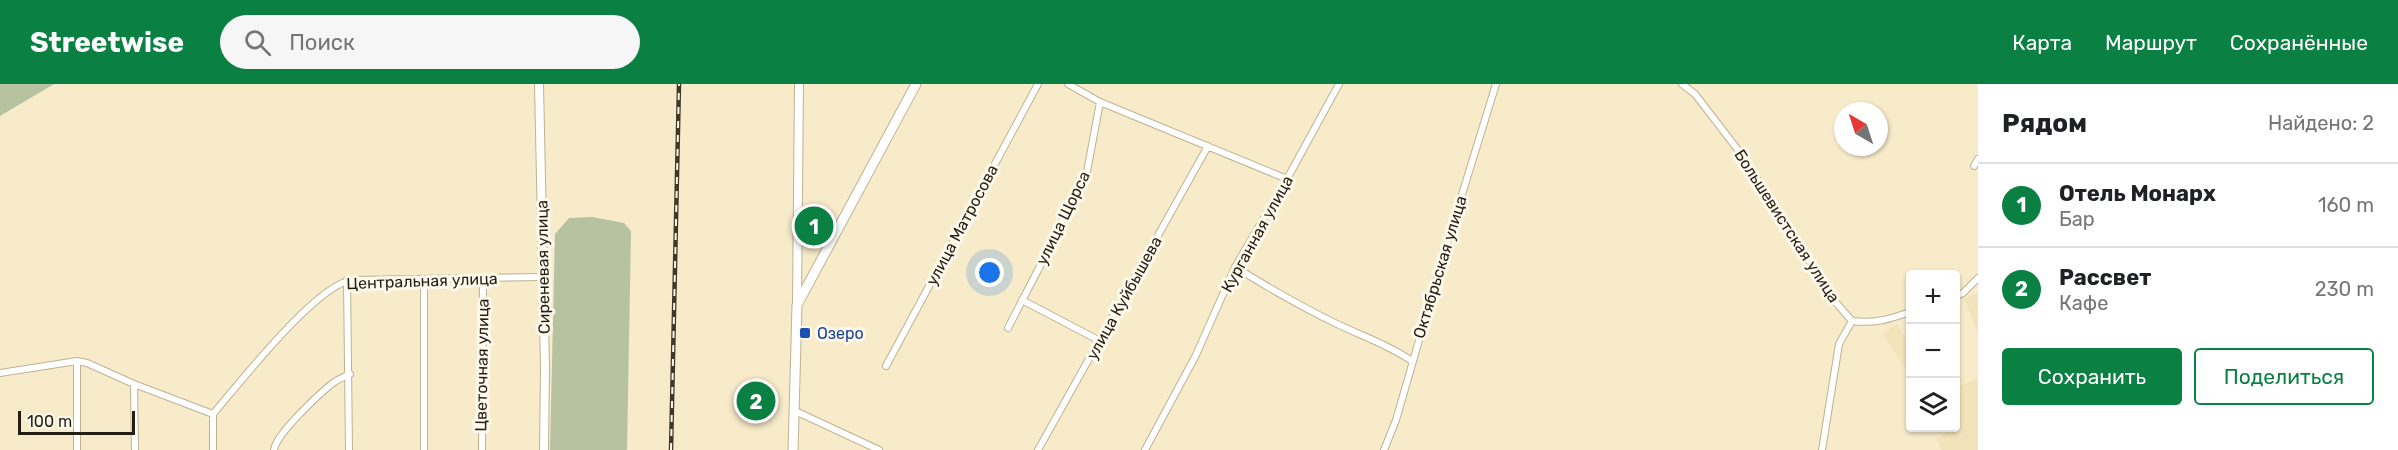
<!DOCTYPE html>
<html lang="ru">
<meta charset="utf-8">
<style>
:root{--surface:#fff;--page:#f6f6f6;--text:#202124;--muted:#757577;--line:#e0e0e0;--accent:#0b8043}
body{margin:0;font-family:Rubik,sans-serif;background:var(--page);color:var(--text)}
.controls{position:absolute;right:18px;bottom:18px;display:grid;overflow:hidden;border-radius:6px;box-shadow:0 2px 4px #0004}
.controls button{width:54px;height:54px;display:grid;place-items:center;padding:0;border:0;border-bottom:2px solid var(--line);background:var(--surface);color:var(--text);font:30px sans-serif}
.compass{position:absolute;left:1834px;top:18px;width:54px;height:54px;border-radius:50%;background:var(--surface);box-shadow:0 2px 4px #0004;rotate:321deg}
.scale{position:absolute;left:18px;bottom:15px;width:117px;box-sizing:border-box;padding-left:6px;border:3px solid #231f12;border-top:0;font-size:16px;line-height:21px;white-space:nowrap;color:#231f12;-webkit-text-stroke:4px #fef9ec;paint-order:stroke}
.you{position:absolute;left:990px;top:189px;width:21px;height:21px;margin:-15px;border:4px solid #fff;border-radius:50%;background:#1a73e8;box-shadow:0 0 0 9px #1a73e833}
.badge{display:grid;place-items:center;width:39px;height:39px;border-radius:50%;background:var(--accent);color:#fff;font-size:20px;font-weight:700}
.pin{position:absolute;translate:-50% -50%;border:3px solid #fff;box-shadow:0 2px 6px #0006}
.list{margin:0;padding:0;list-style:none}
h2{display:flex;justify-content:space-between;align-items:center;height:78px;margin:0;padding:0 24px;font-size:26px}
h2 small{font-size:20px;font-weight:400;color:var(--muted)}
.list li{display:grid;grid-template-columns:39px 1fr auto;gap:18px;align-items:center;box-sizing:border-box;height:84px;padding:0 24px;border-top:2px solid var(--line)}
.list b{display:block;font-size:22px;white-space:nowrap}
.list p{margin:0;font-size:20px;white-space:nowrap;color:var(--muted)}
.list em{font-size:20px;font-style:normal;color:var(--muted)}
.actions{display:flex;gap:12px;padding:18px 24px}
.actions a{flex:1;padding:14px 0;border:2px solid var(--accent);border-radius:6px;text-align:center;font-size:21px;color:var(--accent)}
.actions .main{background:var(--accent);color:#fff}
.icon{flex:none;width:33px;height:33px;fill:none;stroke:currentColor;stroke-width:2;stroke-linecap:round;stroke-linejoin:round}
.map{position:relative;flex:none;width:1978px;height:366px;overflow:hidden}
header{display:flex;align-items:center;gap:36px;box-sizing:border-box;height:84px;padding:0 30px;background:var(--accent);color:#fff}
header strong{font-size:28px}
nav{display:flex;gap:33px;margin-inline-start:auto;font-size:21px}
.search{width:420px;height:54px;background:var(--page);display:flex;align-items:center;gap:15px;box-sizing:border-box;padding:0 21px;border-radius:33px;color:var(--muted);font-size:22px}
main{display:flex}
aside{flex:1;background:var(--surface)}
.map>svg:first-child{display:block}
</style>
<header>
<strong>Streetwise</strong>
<div class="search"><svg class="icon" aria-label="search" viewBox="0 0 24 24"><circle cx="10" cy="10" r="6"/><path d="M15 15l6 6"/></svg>Поиск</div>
<nav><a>Карта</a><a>Маршрут</a><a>Сохранённые</a></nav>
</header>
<main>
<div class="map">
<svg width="1978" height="366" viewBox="0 0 1978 366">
<rect width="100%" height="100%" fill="#f8ebca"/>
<!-- built -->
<path fill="#f2e3ba" d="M 1978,209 L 1978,251 L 1964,214 Z
M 1897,240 L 1910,263 L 1910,292 L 1883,250 Z
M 1978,295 L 1978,366 L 1942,366 L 1936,355 L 1946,350 L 1942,344 L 1956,344 L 1956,303 Z"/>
<!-- green -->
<path fill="#b6c2a0" d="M 0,0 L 54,0 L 0,32 Z
M 592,133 L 624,139 L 631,147 L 627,366 L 550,366 L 555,150 L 569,134 Z"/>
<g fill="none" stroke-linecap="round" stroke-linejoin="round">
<defs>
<path id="minor" d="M 1068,0 L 1100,18 L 1287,95
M 1682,0 L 1695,10 L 1738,66 L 1790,145 L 1831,213 L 1852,237
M 1974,82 L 1978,75
M 1235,183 C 1269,204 1302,223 1337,240 C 1362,252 1389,261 1412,277
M 347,196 L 349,366
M 1956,212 L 1963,209 L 1978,194
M 1022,216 L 1100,257
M 1852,237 C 1874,240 1890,235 1910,228
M 1008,244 L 1086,93 L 1100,18
M 886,282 L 1038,0
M 0,289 L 77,277 L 87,279 L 134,300 L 213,330
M 134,300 L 135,366
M 793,326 L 879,366
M 77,366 L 77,277
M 213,366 L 213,330 C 238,301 318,198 353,196 L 543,193
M 274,366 C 276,350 319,310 333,299 C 338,295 344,293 350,290
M 424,366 L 424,196
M 482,366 L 483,195
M 1038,366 L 1208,62
M 1145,366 L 1196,271 L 1235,183 L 1287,95 L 1339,0
M 1384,366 L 1396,336 L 1448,156 L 1496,0
M 1822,366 L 1839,260 L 1852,237"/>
<path id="tertiary" d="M 539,0 L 545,284 L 544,366
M 797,220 L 799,0"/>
<path id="secondary" d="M 793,366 L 797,221 L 916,0"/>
</defs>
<!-- minor casing -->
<use href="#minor" stroke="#beb292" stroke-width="8"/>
<!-- tertiary casing -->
<use href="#tertiary" stroke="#beb292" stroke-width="10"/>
<!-- secondary casing -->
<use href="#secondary" stroke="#beb292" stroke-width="11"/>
<!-- minor -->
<use href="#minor" stroke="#fff" stroke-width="6"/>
<!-- tertiary -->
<use href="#tertiary" stroke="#fff" stroke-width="8"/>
<!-- secondary -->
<use href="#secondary" stroke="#fff" stroke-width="9"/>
<defs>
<path id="rail" d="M 671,366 L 679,0"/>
</defs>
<!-- rail casing -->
<use href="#rail" stroke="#3e3929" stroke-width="4.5"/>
<!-- rail -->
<use href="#rail" stroke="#fef9ec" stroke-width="2" stroke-dasharray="7" stroke-linecap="butt"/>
</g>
<!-- markers -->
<rect fill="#1a4fb4" stroke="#fef9ec" stroke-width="2" x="799" y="243" width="12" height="12" rx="3"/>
<g text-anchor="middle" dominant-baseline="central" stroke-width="6" stroke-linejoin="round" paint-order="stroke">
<!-- street labels -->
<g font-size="16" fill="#231f12" stroke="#fef9ec">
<text transform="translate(1063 134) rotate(-64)">улица Щорса</text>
<text transform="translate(962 141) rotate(-62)">улица Матросова</text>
<text transform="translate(1787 142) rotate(57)">Большевистская улица</text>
<text transform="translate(1257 150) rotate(-61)">Курганная улица</text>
<text transform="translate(543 183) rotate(-91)">Сиреневая улица</text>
<text transform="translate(1440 183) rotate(-73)">Октябрьская улица</text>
<text transform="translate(422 197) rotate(-2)">Центральная улица</text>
<text transform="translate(1124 214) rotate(-61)">улица Куйбышева</text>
<text transform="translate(482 281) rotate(-89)">Цветочная улица</text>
</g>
<!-- transit labels -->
<g font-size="16" fill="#164399" stroke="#fef9ec" text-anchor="start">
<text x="817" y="249">Озеро</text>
</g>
</g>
</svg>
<div class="controls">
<button>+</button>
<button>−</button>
<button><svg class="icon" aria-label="layers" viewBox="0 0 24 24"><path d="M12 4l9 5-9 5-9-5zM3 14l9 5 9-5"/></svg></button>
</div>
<svg class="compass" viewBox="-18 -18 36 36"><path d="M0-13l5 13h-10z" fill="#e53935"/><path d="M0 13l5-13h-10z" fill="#757577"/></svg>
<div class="scale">100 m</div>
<div class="you"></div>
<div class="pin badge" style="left:814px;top:142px">1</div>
<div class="pin badge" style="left:756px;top:317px">2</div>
</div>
<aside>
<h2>Рядом<small>Найдено: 2</small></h2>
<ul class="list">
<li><span class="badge">1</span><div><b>Отель Монарх</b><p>Бар</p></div><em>160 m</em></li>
<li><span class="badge">2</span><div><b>Рассвет</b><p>Кафе</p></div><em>230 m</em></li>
</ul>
<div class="actions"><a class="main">Сохранить</a><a>Поделиться</a></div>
</aside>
</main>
